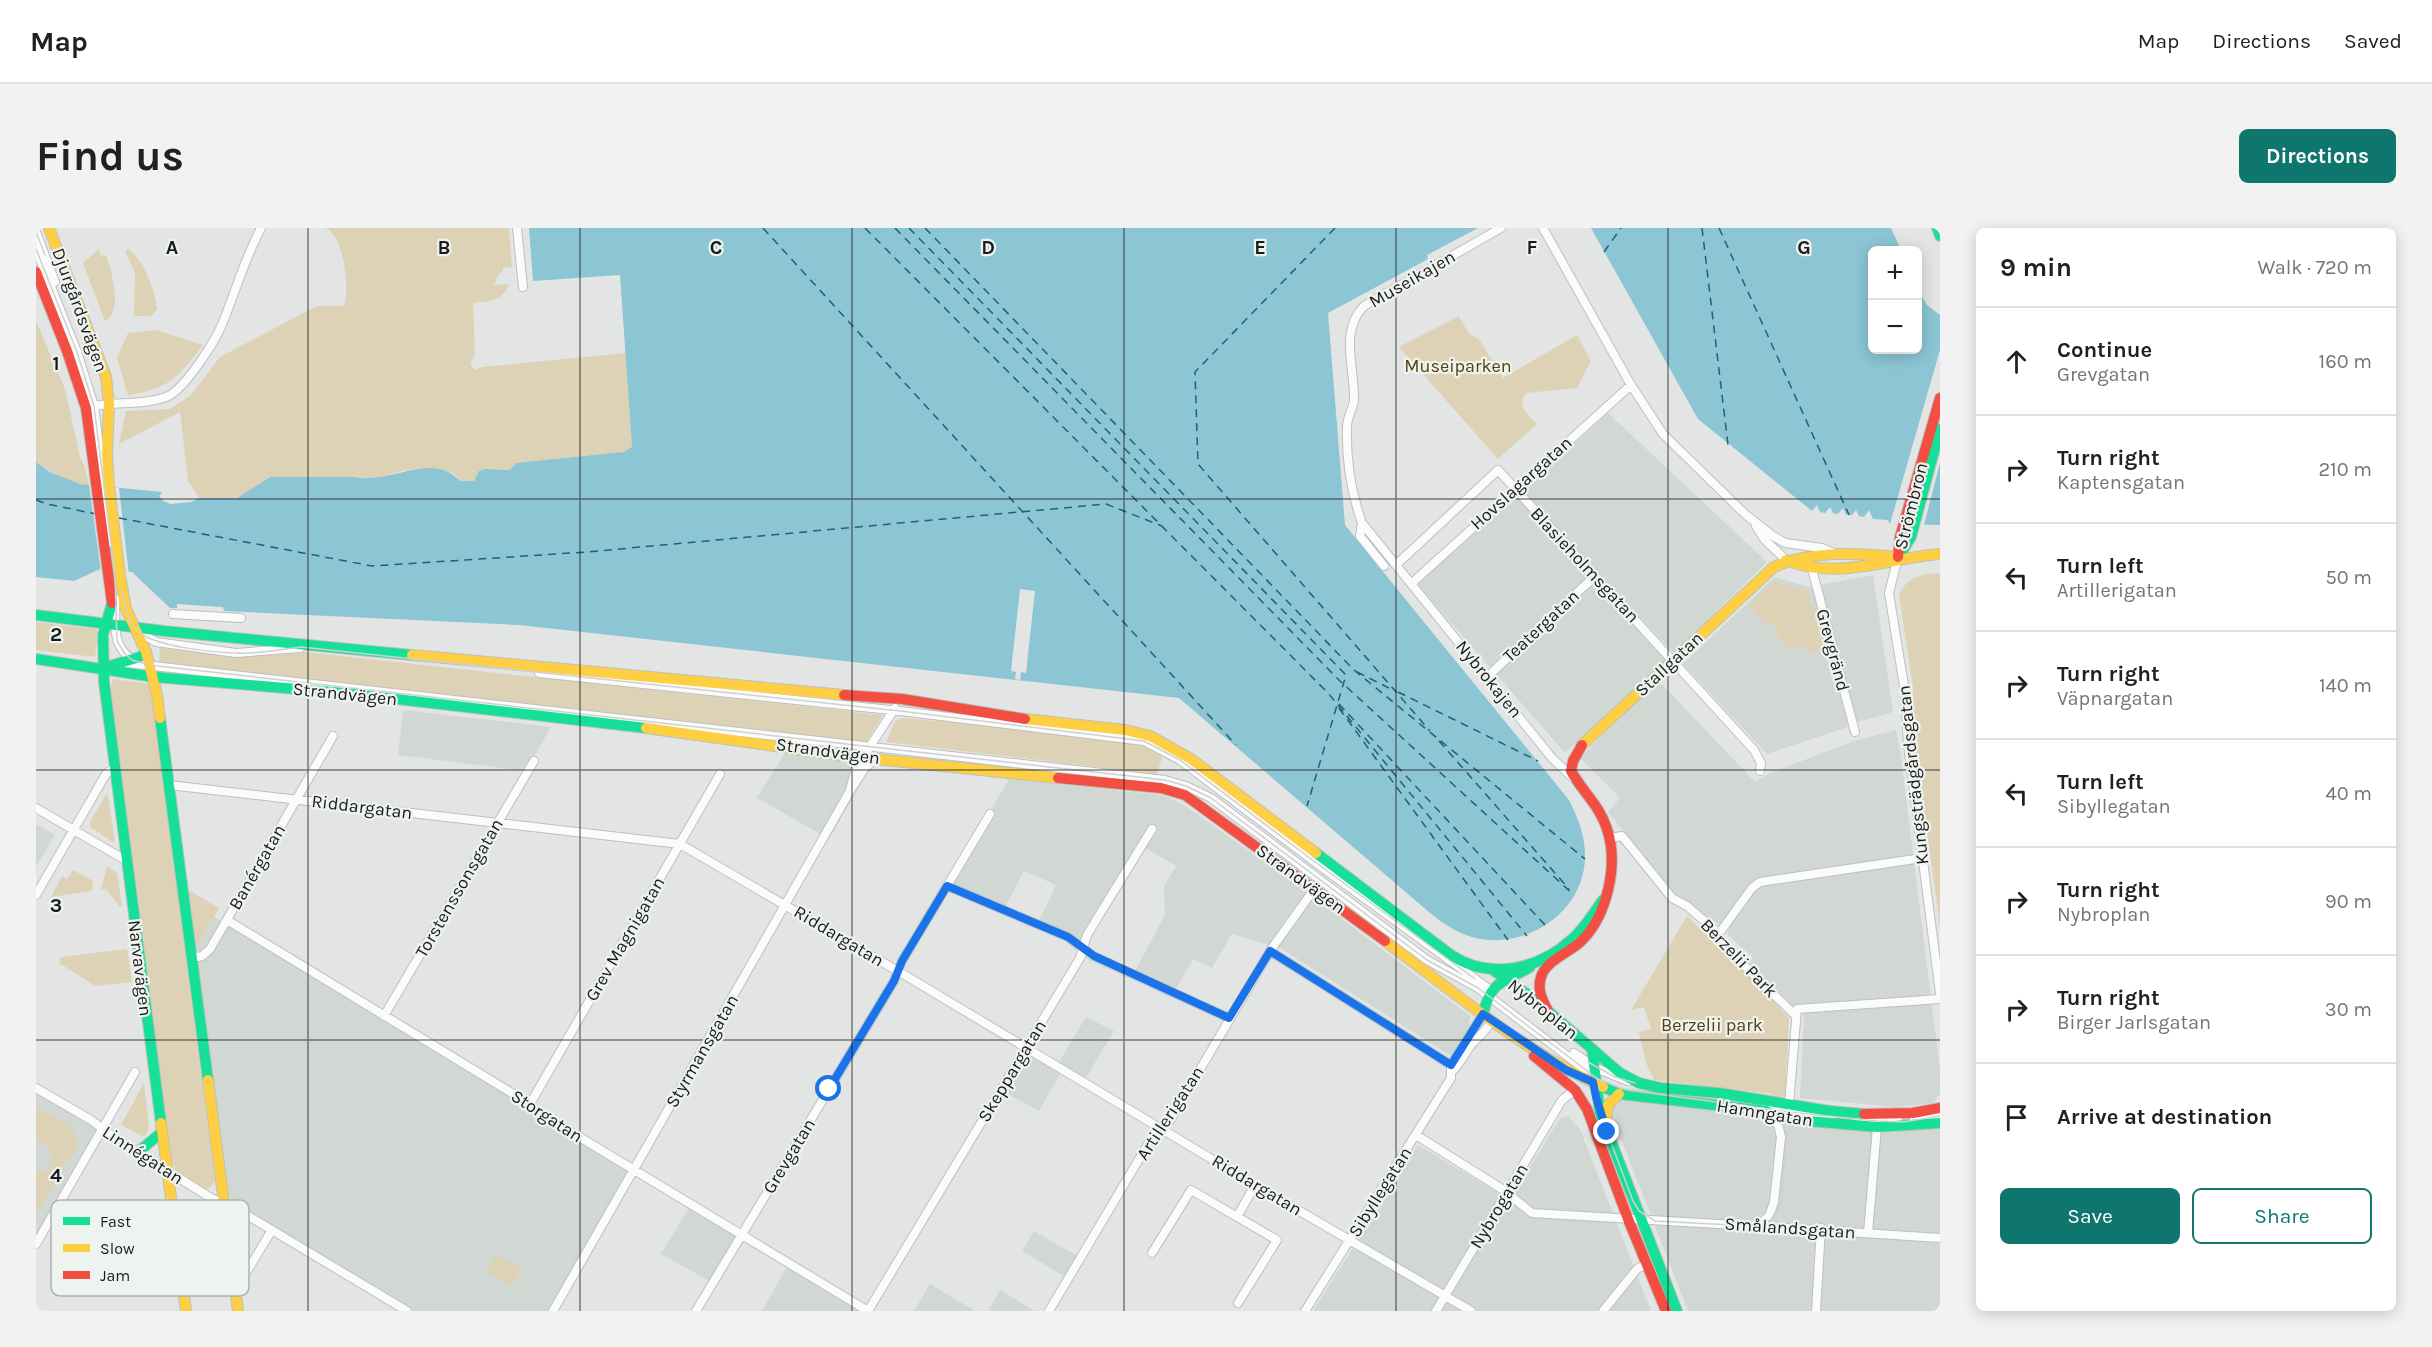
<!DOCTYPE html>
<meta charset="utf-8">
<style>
:root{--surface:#fff;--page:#f2f2f2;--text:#202124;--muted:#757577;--line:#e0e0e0;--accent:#0f766e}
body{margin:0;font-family:Karla,sans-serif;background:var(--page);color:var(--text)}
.controls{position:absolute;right:18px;top:18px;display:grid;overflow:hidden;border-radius:9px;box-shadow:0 3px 15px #0003}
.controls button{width:54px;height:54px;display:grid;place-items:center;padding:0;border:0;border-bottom:2px solid var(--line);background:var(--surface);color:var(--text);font:30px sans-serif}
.stop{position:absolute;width:18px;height:18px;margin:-14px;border:4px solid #1a73e8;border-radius:50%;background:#fff}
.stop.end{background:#1a73e8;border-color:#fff;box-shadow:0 2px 6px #0008}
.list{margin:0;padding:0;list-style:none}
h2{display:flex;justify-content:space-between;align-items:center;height:78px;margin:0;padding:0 24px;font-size:26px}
h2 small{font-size:20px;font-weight:400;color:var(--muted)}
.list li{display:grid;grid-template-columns:39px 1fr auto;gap:18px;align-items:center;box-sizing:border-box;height:108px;padding:0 24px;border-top:2px solid var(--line)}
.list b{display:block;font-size:22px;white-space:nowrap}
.list p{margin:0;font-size:20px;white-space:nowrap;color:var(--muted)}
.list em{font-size:20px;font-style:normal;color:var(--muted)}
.actions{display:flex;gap:12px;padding:18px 24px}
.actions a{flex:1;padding:14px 0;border:2px solid var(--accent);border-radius:9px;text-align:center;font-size:21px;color:var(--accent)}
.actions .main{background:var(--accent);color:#fff}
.icon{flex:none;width:33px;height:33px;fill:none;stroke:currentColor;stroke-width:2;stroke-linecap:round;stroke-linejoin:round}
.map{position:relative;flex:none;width:1904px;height:1083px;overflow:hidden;border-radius:9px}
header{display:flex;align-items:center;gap:36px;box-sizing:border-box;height:84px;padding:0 30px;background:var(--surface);border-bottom:2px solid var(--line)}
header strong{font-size:28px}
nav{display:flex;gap:33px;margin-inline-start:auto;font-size:21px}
.intro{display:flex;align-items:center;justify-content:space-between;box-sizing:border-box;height:144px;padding:0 36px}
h1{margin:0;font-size:42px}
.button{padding:15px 27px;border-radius:9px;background:var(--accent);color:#fff;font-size:21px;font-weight:700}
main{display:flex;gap:36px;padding:0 36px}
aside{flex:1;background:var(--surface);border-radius:9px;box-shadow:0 3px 15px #0003}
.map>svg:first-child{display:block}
</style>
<header>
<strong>Map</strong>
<nav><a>Map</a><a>Directions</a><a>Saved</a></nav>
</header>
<div class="intro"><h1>Find us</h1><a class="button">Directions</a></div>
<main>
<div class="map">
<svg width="1904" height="1083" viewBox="0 0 1904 1083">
<rect width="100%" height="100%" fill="#e2e5e3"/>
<!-- built -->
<path fill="#d1d8d3" d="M 1572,185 L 1731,334 L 1638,425 L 1485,265 Z
M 1482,268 L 1630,432 L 1529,525 L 1381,356 Z
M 1837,347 L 1857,484 L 1815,496 L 1809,500 L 1731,526 L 1647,436 L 1739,349 L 1773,359 Z
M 1621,451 L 1719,554 L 1734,545 L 1821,512 L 1860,502 L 1864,521 L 1904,842 L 1904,866 L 1897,875 L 1860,879 L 1764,870 L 1768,787 L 1742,764 L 1732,758 L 1731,753 L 1713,735 L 1717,729 L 1691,706 L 1693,702 L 1662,684 L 1637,664 L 1572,584 L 1584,570 L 1544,530 Z
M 367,482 L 515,499 L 490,543 L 362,527 Z
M 749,525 L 836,536 L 793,611 L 721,570 Z
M 973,551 L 1126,567 L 1148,577 L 1261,657 L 1434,788 L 1433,799 L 1415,828 L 1244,720 L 1196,706 L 1176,740 L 1157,731 L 1138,764 L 1098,745 L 1129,687 L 1128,658 L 1140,638 L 1106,618 L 1046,720 L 1002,695 L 1020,657 L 988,643 L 968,681 L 911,657 Z
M 0,596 L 19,607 L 0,639 Z
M 178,689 L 597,941 L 517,1083 L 371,1083 L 196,981 L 192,964 L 159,723 Z
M 1050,789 L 1078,803 L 1048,853 L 1027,841 L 1003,883 L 966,863 L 991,820 L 1021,837 Z
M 0,858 L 69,899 L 0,1017 Z
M 1584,872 L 1727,887 L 1757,895 L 1848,905 L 1904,900 L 1904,1083 L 1652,1083 L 1575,885 L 1576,878 Z
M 1532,888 L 1544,901 L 1615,1083 L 1277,1083 L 1382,917 L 1474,972 L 1524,890 Z
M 654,978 L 705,1007 L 677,1055 L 625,1026 Z
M 998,1003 L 1045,1030 L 1033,1051 L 986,1023 Z
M 753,1035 L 837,1083 L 726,1083 Z
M 894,1056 L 939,1083 L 878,1083 Z
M 964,1062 L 999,1083 L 952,1083 Z"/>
<!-- green -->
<path fill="#ddd2b6" d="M 289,0 L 473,0 L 476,39 L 467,40 L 467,43 L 462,47 L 458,57 L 473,56 C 466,74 454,73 437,75 L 439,127 L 434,135 L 439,142 L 447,139 L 590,125 L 596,220 L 588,224 L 474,242 L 449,241 L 438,253 L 424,253 L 416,244 C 403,243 390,240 378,241 C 354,243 346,255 317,249 L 234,249 L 201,270 L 163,270 L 152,253 L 144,184 L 83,216 L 90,183 L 134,181 L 155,167 L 184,129 L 281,78 L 308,78 C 314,61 308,6 289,0 Z
M 63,21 L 65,28 L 70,27 C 75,42 88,83 69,93 L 47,35 Z
M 93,21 C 109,36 118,59 121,81 L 115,88 L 98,88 L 99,45 L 89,23 Z
M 1423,88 L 1433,106 L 1443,111 L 1467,150 L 1541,107 L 1555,133 L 1541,160 L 1490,165 C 1481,179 1491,186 1501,196 L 1462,231 L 1363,119 Z
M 0,93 L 29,161 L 44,229 L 49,239 L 53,257 L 33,254 L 0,234 Z
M 120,102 L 167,117 C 142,149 134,161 92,167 L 81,130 L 92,105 Z
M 1904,345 L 1904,698 L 1876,497 L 1877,459 L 1863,366 C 1872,349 1885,346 1904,345 Z
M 1739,353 L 1772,363 L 1789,417 L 1773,427 C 1764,413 1764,418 1752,421 L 1740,405 L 1740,399 L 1732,395 L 1730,396 L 1712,377 Z
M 0,394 L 60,401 L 62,404 L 59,429 L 0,422 Z
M 124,419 L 259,423 L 847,487 L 829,516 L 123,435 Z
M 77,451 L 114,456 L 179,954 L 173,960 L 168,961 L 140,942 L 136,934 L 74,464 Z
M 865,490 L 935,496 L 940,494 L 1106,516 L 1127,526 L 1121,546 L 850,514 L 859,494 Z
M 70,566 L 72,567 L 79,613 L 77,614 L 54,599 L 54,594 Z
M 71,638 L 81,645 L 86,678 L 83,678 L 70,661 L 65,662 Z
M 37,642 L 57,653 L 56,663 L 15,669 L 26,648 L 31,651 Z
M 151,661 L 183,680 L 159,723 Z
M 1651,688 L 1676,712 L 1681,712 L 1753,790 L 1749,867 L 1747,870 L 1730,865 L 1618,852 L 1610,835 L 1603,804 L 1615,801 L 1608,779 L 1595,782 Z
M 91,721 L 96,754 L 59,758 L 23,735 L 25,729 Z
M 108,855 L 113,899 L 109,908 L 106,908 L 85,897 Z
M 0,878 L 36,900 L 43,914 L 0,986 L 0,945 L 2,942 L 9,946 L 17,932 L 13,928 L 15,921 L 0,912 Z
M 460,1027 L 486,1041 L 476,1058 L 450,1044 Z"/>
<!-- water -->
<path fill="#8cc5d4" d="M 493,0 L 1442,0 L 1391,27 L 1392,31 L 1292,85 L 1309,297 L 1533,572 C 1540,586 1546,600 1548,615 C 1558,676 1496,723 1440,710 C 1413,704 1392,683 1372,666 L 1143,470 L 483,397 L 188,383 L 187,379 L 141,376 L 141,380 L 134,380 L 96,344 L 64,341 L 38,353 L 0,349 L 0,234 L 14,244 L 44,256 L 126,264 L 123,268 L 127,273 L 135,276 L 155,274 L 163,270 L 201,270 L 234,249 L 318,249 C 355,257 396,222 424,253 L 438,253 L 443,243 L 449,241 L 474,242 L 480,235 L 588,224 L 596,219 L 584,47 L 497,53 Z
M 1555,0 L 1855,0 L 1865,22 L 1836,22 L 1836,122 L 1882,122 L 1882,62 L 1891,77 L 1904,87 L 1904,297 L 1854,296 L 1852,292 L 1837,291 L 1833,282 L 1828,289 L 1823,288 L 1820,282 L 1816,287 L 1810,287 L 1807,280 L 1802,286 L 1797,285 L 1794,279 L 1789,285 L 1784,284 L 1781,277 L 1776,283 L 1662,191 Z"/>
<!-- pier -->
<path fill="#e2e5e3" d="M 1904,122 L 1904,235 L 1888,297 L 1854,296 Z
M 53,257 L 83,260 L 93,347 L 65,344 Z
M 984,361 L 999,363 L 990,445 L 985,444 L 984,452 L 979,451 L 980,444 L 975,443 Z"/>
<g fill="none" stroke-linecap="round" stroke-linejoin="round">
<!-- ferry -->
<path stroke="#216172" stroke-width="1.5" stroke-dasharray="8 6" stroke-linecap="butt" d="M 727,0 L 1200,517
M 829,0 L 1292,465 L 1491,708
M 859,0 L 1304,453 L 1538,667
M 873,0 L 1310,447 L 1271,578
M 889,0 L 1318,442 L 1549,631
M 1299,0 L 1159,144 L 1162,236 L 1394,503
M 1666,0 L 1692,217
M 1683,0 L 1813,287
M 1568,24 L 1585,0
M 0,272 L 11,276 L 60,286
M 83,290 L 336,338 L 551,324 L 1070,276 L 1126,298
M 1321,444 L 1357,462
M 1362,464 L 1502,533
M 1303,476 L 1510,698
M 1303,480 L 1472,712
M 1403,513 L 1533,661"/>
<defs>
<path id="street" d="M 481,0 L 487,59
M 1465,0 L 1328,78 C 1303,103 1319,140 1318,172 C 1317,181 1311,189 1311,199 C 1310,231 1315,264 1326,295 L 1516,530 L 1537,550
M 1507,0 L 1595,157 L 1627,206 L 1710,287 L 1737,308 L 1749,315 L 1786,320 L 1800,326
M 0,4 L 19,54
M 0,21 L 41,124 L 58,178 L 75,315
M 53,179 C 79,173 105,178 130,169 C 148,163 180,112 187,94 C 200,62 209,30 225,0
M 1326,295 L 1324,308 L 1348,338
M 1720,298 L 1729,312 L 1750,332
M 1862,329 L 1853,365 L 1869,464 L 1872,517 L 1904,765
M 1360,337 L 1462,242 L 1718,522 L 1725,535 L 1724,543
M 1776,341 L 1819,504
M 1376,355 L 1595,157
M 79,371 C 81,398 73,416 99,434
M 137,386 L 205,390
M 101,403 L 120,414 L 200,425 L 264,420
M 91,435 L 1129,552 L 1150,558 L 1175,570 L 1391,732 L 1442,760 L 1560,850
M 503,445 L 864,483 L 1108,513 L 1144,532 L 1283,637 L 1453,761
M 1451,449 L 1559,348
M 133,557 L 644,616 L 872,749 L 1219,957 L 1435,1083
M 814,562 L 820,540 L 859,480
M 0,580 L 91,633
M 1574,610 L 1586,608 L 1636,670 L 1651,678 L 1680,703 L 1688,718 L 1760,788
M 911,658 L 1032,709 L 1057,728 L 1193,790
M 0,667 L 70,546 L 78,540
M 191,692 L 494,876 L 497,881 L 832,1083
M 1682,707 L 1716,660 L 1724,654 L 1886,630
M 1234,723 L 1415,837
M 156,730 L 166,728 L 174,721 L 297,508
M 348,788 L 498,533
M 1538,825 L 1562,841 L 1592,853
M 1415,844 C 1425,836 1428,825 1436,816 C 1443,809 1450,802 1456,793
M 0,860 L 55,892 L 79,910 L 175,970 L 199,980 L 371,1083
M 494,876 L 684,546
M 1753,876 L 1761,781 L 1904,771
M 1729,880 L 1796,888
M 1821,891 L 1862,893
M 1878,892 L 1904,888
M 1380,907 L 1466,961 L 1496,985 L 1716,998 L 1724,996 L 1734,999 L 1904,1010
M 1201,989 L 1219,957
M 1724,996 L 1733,988 L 1738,974 L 1745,909 L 1740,888
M 1832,1005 L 1841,899
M 0,1016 L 99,844
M 1116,1025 L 1155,962 L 1241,1012 L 1202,1075
M 199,1063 L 236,1002
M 517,1083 L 814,563 L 828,541 L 840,530
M 660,1083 L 858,753 L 866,733 L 954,586
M 832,1083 L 1044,730 L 1051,707 L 1116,601
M 1013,1083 L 1118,906 L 1133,894 L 1234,723 L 1279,660
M 1269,1083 L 1415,850 L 1415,837 L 1447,786
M 1400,1083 L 1526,872 L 1539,862
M 1567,1083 L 1601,1041 L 1610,1036
M 1780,1083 L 1785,1000"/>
<path id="fast" d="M 1901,0 L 1904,8
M 1864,327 L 1875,309 L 1904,201
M 76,375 L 67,407 L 68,454 L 125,895
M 0,387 L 128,403 L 376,427
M 0,431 L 118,449 L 309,465 L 610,500
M 67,440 L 104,429 L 110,424
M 124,490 L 172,852
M 1280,625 L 1415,727 C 1453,752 1502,742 1535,712 C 1548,701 1557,686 1567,672
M 1457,742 L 1498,771 L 1584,845 L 1603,855 L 1625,860 L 1683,865 L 1794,883 L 1828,886
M 1447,786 C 1456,751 1466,756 1494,739
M 1556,821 L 1564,885 L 1641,1083
M 1567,859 L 1583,866 L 1730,883 L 1740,888 L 1761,892 L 1841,899 L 1904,895
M 102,924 L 126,904"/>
<path id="slow" d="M 13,0 L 70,149 L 73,176 L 71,226 L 73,259 L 84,347 L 90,381 L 110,424 L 121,467 L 124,490
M 1750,332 C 1802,353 1851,330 1904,326
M 376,427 L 808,467
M 989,491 L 1089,502 L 1114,508 L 1155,531 L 1280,625
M 610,500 L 810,528 L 1022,550
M 1546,517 L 1738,339 C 1776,322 1821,325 1862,329
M 1349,713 C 1419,765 1487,823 1567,859
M 172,852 L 202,1083
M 1570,892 L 1572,877 L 1583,866
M 125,895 L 150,1083"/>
<path id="jam" d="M 0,44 L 31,123 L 50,180 L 76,375
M 1862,329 L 1864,309 L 1904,170
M 808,467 L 866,471 L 989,491
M 1022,550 L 1125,560 L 1149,567 L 1349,713
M 1512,783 C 1506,771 1501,762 1505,749 C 1509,734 1531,725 1542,716 C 1571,691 1583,637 1571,601 C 1564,578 1546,563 1535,543 L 1537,533 L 1546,517
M 1498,828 L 1539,862 L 1551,881 L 1592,991 L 1630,1083
M 1828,886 L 1877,885 L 1904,880"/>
</defs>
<!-- street casing -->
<use href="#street" stroke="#bdc0be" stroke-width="10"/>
<!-- fast casing -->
<use href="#fast" stroke="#bdc0be" stroke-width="12"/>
<!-- slow casing -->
<use href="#slow" stroke="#bdc0be" stroke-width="12"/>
<!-- jam casing -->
<use href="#jam" stroke="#bdc0be" stroke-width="12"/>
<!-- street -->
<use href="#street" stroke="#fbfbfb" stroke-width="8"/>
<!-- fast -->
<use href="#fast" stroke="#16e098" stroke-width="10"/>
<!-- slow -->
<use href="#slow" stroke="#ffcf43" stroke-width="10"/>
<!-- jam -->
<use href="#jam" stroke="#f24e42" stroke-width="10"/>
<!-- tram -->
<path stroke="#cfd0cf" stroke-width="1.5" d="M 0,4 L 9,27
M 0,21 L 41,124 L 58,178 L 79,347 L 81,413 L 89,426 L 96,432 L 113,437 L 1129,552 L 1150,558 L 1175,570 L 1391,732 L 1442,760 L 1562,851 L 1591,862 L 1762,885 L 1841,893 L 1867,894 L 1904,888
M 86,361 C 89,374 90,389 99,400 C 113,420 190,426 214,425 C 231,424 248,421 265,419 L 864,483 L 1108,513 L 1144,532 L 1283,637 L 1439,751
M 1552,834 L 1579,849 L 1599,855
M 1552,845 L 1558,854 L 1564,885 L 1597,973 L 1603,983 L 1619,993 L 1716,998 L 1735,992 L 1745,975 L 1751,904 L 1740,888 L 1729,882"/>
</g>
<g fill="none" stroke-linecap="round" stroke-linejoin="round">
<!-- route -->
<path stroke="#1a73e8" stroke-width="8" d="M 793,861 L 858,753 L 866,733 L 911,658 L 1032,709 L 1058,728 L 1193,790 L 1234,723 L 1415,837 L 1447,786 L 1530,842 L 1557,854 L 1560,869 L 1571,904"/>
</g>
<!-- grid -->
<path fill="none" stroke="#1a1c1b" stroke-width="1.5" stroke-opacity="0.55" d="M 272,0 L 272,1083M 544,0 L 544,1083M 816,0 L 816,1083M 1088,0 L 1088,1083M 1360,0 L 1360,1083M 1632,0 L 1632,1083M 0,271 L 1904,271M 0,542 L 1904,542M 0,812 L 1904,812"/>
<g text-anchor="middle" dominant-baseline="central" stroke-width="4.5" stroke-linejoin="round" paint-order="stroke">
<!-- street labels -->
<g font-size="18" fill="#1a1c1b" stroke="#eff3ef">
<text transform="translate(1376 51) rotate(-30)">Museikajen</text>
<text transform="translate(44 82) rotate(70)">Djurgårdsvägen</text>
<text transform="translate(1485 255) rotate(-42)">Hovslagargatan</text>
<text transform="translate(1875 278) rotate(-76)">Strömbron</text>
<text transform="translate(1549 337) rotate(47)">Blasieholmsgatan</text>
<text transform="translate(1505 398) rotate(-43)">Teatergatan</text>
<text transform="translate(1797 422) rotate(75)">Grevgränd</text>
<text transform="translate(1633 436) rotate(-43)">Stallgatan</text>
<text transform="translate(1453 451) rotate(51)">Nybrokajen</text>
<text transform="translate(309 466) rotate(6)">Strandvägen</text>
<text transform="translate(792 523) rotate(8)">Strandvägen</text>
<text transform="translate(1877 547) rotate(-96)">Kungsträdgårdsgatan</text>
<text transform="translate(326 579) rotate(7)">Riddargatan</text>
<text transform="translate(221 639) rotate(-60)">Banérgatan</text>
<text transform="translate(1265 651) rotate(36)">Strandvägen</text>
<text transform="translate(423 660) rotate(-60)">Torstenssonsgatan</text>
<text transform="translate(803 708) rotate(31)">Riddargatan</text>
<text transform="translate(589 711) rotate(-60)">Grev Magnigatan</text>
<text transform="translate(1703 730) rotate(46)">Berzelii Park</text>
<text transform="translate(104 740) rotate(83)">Narvavägen</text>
<text transform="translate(1507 781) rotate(39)">Nybroplan</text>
<text transform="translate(666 823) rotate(-60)">Styrmansgatan</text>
<text transform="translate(976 843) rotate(-59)">Skeppargatan</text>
<text transform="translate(1134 885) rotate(-57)">Artillerigatan</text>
<text transform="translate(1729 885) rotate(9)">Hamngatan</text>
<text transform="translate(511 888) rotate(33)">Storgatan</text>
<text transform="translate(107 927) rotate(33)">Linnégatan</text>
<text transform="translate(753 928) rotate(-59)">Grevgatan</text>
<text transform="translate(1221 957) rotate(31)">Riddargatan</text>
<text transform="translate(1344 964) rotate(-58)">Sibyllegatan</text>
<text transform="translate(1463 978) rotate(-59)">Nybrogatan</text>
<text transform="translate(1754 1000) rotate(4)">Smålandsgatan</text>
</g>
<!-- park labels -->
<g font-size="18" fill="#544010" stroke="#eff3ef">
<text x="1422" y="138">Museiparken</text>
<text x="1676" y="797">Berzelii park</text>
</g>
</g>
<!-- legend -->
<rect x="15" y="972" width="198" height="96" rx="9" fill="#eff3ef" stroke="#afb2af" stroke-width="1.5"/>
<rect x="27" y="989" width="27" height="8" fill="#16e098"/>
<rect x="27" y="1016" width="27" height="8" fill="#ffcf43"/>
<rect x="27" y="1043" width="27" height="8" fill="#f24e42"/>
<g font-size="16" fill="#1a1c1b">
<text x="64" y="999">Fast</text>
<text x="64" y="1026">Slow</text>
<text x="64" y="1053">Jam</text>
</g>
<g font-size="20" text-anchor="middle" font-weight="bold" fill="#1a1c1b" stroke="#eff3ef" stroke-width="4.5" stroke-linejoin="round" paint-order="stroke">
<text x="136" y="26">A</text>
<text x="408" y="26">B</text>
<text x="680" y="26">C</text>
<text x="952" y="26">D</text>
<text x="1224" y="26">E</text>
<text x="1496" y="26">F</text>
<text x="1768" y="26">G</text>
<text x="20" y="142">1</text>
<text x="20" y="413">2</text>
<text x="20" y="684">3</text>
<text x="20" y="954">4</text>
</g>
</svg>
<div class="controls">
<button>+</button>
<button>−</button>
</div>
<div class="stop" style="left:793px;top:861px"></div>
<div class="stop end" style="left:1571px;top:904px"></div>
</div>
<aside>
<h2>9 min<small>Walk · 720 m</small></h2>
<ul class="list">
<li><svg class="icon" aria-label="ahead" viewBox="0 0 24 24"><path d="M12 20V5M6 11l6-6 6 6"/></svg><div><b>Continue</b><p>Grevgatan</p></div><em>160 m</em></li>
<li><svg class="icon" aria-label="right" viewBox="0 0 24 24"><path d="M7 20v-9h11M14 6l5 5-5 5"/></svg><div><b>Turn right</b><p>Kaptensgatan</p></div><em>210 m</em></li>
<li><svg class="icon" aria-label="left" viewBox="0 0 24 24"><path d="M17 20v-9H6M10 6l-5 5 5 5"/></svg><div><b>Turn left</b><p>Artillerigatan</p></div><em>50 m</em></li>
<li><svg class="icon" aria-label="right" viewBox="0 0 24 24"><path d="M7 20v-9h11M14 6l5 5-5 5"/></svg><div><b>Turn right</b><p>Väpnargatan</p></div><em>140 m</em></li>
<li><svg class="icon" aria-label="left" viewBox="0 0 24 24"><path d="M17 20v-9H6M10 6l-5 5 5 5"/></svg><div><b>Turn left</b><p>Sibyllegatan</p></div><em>40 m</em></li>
<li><svg class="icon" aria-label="right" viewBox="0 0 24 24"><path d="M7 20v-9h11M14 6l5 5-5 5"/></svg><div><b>Turn right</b><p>Nybroplan</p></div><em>90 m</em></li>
<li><svg class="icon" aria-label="right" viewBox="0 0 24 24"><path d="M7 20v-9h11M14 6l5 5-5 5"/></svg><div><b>Turn right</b><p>Birger Jarlsgatan</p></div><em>30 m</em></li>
<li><svg class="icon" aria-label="arrive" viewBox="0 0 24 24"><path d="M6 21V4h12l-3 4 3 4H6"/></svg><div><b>Arrive at destination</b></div></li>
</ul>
<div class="actions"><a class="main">Save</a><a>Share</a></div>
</aside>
</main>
